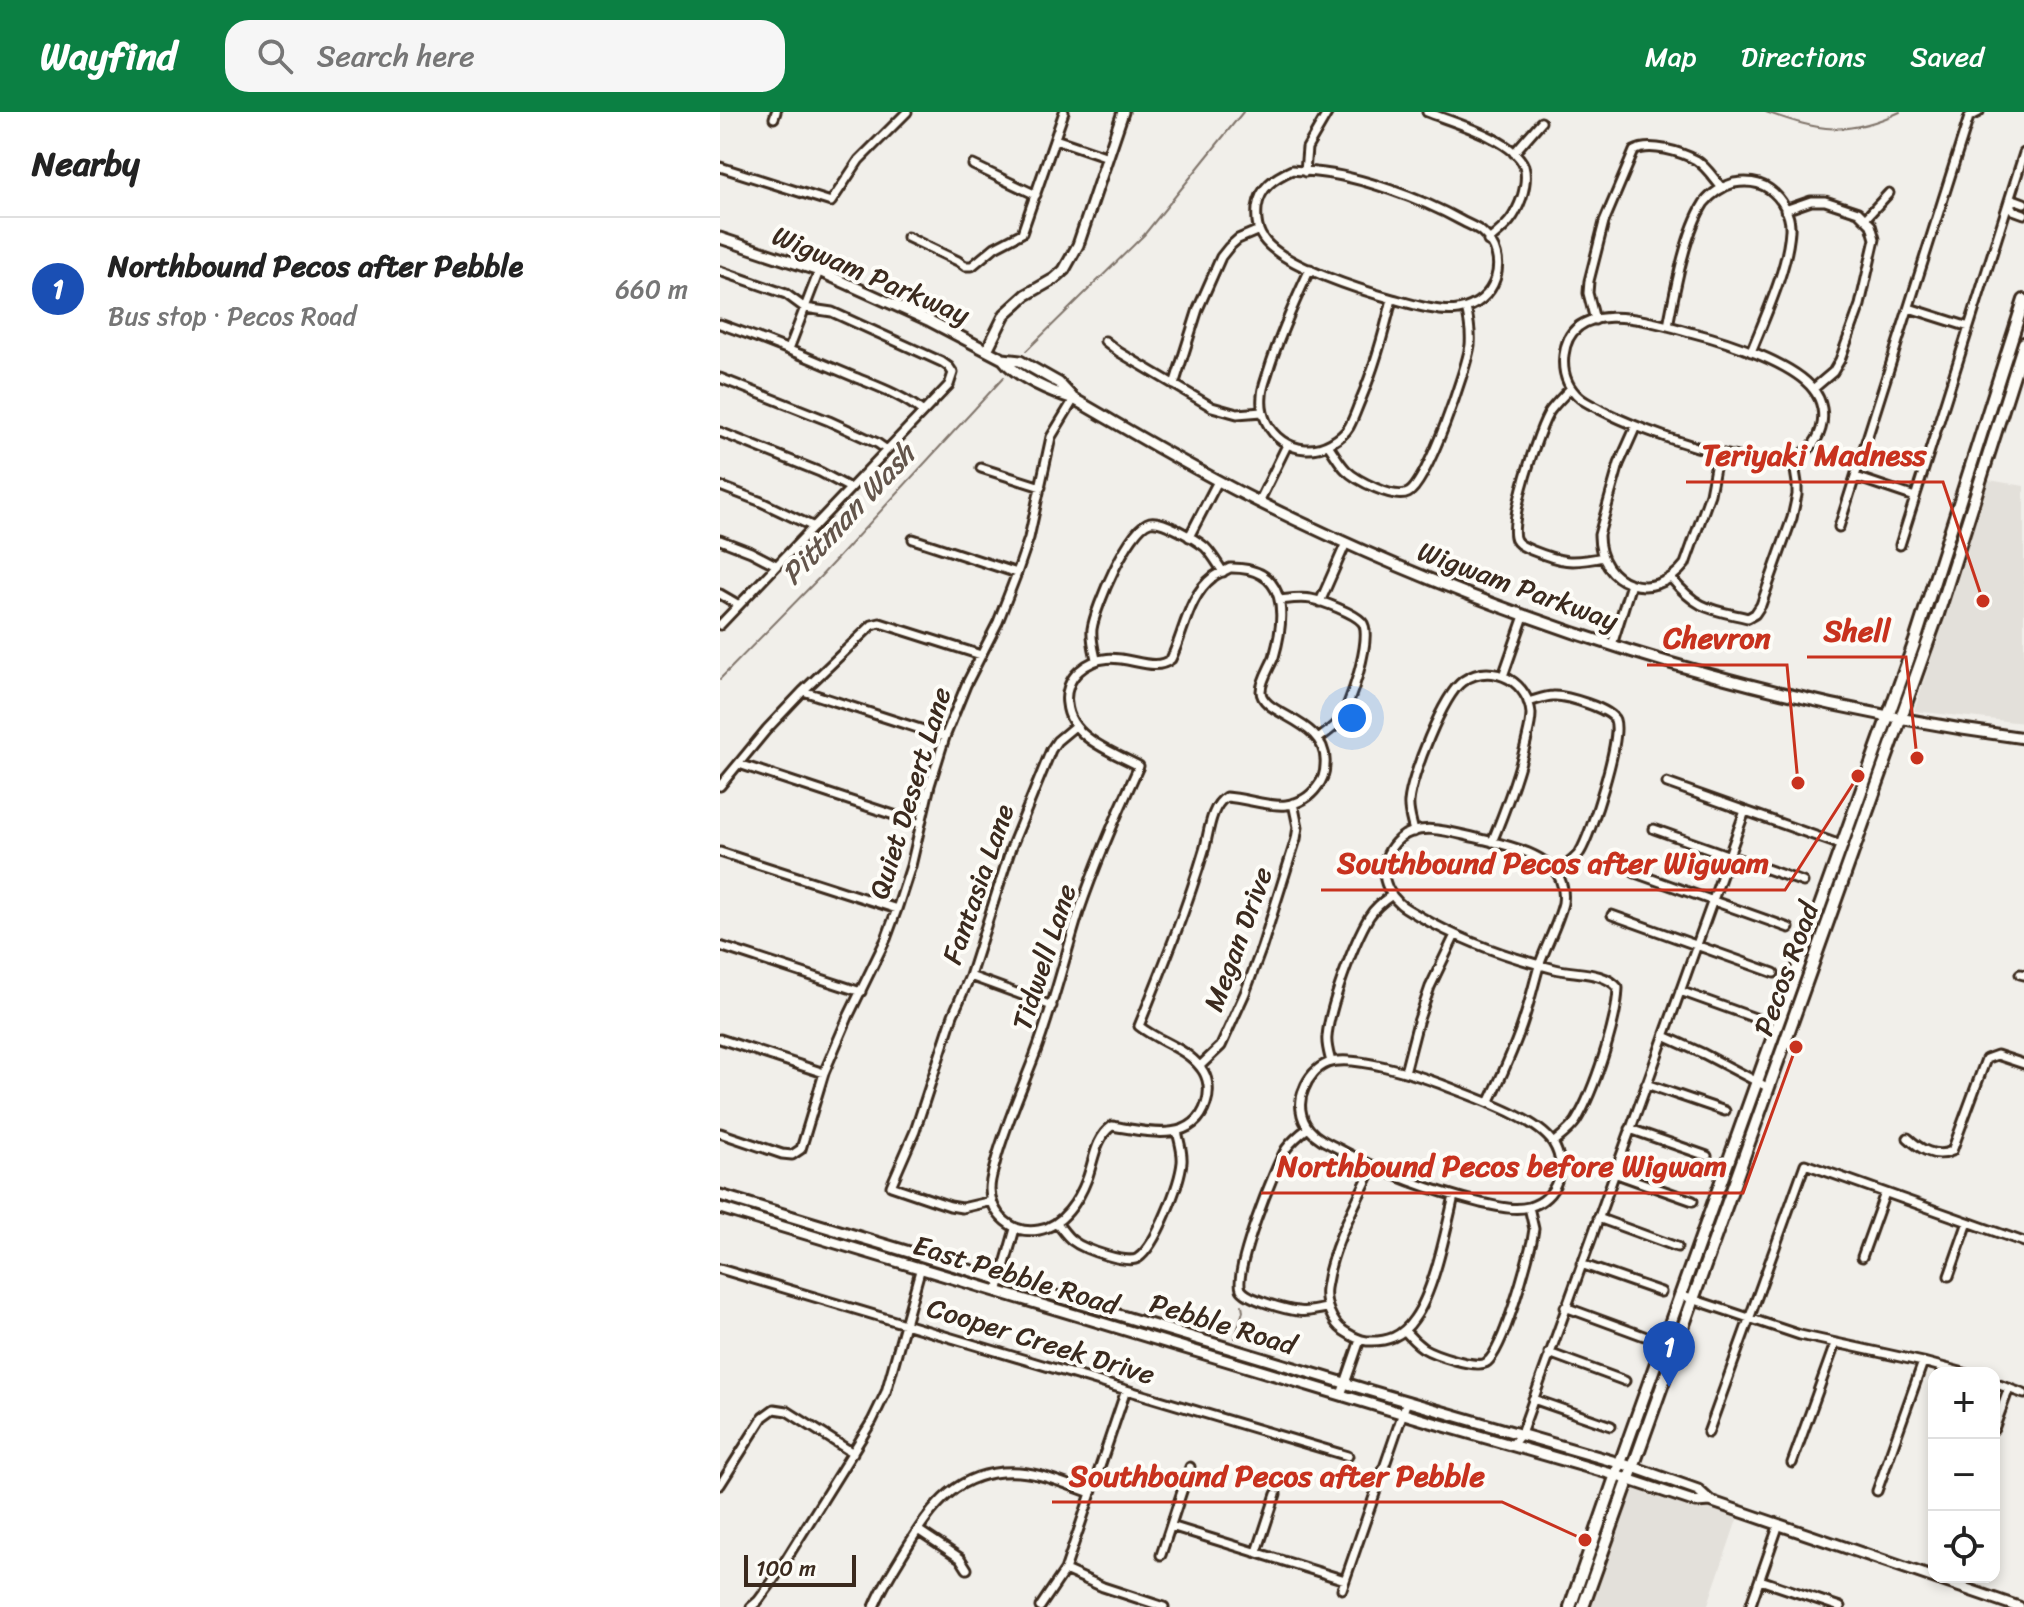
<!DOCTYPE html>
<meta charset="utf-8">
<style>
:root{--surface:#fff;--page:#f6f6f6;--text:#222;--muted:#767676;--line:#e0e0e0;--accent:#0b8043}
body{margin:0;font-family:Sriracha,sans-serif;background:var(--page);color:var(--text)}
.controls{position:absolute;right:24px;bottom:24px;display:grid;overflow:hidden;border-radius:16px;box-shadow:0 4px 12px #0003}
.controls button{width:72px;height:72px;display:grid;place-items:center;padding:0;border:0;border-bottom:2px solid var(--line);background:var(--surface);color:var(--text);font:40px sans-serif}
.scale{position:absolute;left:24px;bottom:20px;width:112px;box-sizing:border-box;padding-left:8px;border:4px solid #3b2a1e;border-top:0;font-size:22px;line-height:28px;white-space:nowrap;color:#3b2a1e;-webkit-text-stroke:6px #fdfcf7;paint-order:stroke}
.you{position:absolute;left:632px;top:606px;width:28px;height:28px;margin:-20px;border:6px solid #fff;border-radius:50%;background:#1a73e8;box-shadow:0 0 0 12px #1a73e833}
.badge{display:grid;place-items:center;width:52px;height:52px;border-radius:50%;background:var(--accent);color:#fff;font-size:26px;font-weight:700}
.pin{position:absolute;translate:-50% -66px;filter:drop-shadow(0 2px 4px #0008)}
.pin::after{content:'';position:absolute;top:42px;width:28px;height:24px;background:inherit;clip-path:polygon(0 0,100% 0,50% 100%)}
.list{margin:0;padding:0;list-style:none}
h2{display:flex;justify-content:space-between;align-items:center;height:104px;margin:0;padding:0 32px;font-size:34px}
h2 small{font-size:26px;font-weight:400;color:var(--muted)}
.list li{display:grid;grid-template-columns:52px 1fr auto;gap:24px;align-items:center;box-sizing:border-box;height:144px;padding:0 32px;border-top:2px solid var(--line)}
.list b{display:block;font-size:30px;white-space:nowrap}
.list p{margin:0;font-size:26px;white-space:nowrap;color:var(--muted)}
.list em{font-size:26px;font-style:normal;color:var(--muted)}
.icon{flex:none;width:44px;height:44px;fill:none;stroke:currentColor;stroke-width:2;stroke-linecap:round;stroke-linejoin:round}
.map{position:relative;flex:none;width:1304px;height:1495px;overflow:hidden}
header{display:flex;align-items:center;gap:48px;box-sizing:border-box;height:112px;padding:0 40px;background:var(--accent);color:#fff}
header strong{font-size:38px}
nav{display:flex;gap:44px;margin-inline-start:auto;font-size:28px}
.search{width:560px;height:72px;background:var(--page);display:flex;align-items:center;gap:20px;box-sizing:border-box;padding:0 28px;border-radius:24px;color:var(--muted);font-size:30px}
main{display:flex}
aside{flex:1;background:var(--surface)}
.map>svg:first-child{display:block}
</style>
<header>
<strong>Wayfind</strong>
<div class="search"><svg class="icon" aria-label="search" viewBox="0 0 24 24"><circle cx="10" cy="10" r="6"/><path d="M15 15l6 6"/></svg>Search here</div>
<nav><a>Map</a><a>Directions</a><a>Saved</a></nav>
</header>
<main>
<aside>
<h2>Nearby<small></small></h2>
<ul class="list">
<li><span class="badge" style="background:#1a4fb4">1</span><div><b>Northbound Pecos after Pebble</b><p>Bus stop · Pecos Road</p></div><em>660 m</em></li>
</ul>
</aside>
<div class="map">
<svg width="1304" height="1495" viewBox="0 0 1304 1495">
<rect width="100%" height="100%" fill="#f1efea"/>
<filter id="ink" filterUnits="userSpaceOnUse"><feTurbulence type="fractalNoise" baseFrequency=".0125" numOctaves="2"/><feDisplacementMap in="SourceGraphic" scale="16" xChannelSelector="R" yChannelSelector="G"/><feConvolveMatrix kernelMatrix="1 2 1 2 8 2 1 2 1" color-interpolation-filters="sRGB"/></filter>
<g filter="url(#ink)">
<!-- built -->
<path fill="#e3e0da" d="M 1269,368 L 1304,374 L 1304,611 L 1194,599 Z
M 905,1359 L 1020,1399 L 987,1495 L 859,1495 Z"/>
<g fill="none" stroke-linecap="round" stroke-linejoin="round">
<!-- stream -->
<path stroke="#80746b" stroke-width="2" d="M 1046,0 C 1100,19 1126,25 1180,0
M 306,239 L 424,123 L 523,0
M 0,567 L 100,465 L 284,265
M 515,1226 L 523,1199 L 522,1193"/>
<defs>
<path id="street" d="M 707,0 C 732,10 794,27 804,54 C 807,64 805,75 802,85 C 794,108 786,114 768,129
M 54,6 L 56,0
M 335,27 L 388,45
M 794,41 L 821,10
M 253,53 L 316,83
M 0,55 L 111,90 L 139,48 L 187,0
M 572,58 C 580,59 589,59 596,60 C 640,64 702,87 740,108 C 747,112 756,115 762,120 C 792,146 776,192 738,198 C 720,201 691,192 673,187 C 640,178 568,155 546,130 C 537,120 536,109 537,96 C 540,75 554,66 572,58 Z
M 585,60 L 587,36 L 608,0
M 1289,91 L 1293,98 L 1304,102
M 1289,91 L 1296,88 L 1304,91
M 1145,107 L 1169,81
M 187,125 L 238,149 L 245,154 L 252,154 L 275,135 L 302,121 L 344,0
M 590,157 C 574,191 559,224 548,260 C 546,267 542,276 542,284 C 538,322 577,350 611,331 C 618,327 625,322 629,315 C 634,306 637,296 641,287 C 655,254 664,221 672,187
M 0,159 L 66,182 L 85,196 L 112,200 L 222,250 L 229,255 L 233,261 L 229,273 L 0,513
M 1189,196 L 1249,215
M 875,208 L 868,181 L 869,169 L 884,110 L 914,39 C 930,30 961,40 976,48 C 987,55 994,67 1002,76
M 0,212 C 45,228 88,245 132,264 C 156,274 183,283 203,300
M 948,214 C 955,178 965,121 984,91 C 991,82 1003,74 1014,71 C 1026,69 1038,69 1049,77 C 1062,86 1071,103 1070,118 C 1068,156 1045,205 1031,240
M 385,229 L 399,240 L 492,295 L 517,302 L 542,300
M 69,237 L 99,159
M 0,266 L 109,309 L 157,331 L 167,338
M 454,273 L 478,197 L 501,145 L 509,135 L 518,127 L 539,118
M 851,276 C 844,283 836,291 830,299 C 819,314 787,413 796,428 C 799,434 806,435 811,438 C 841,450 851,452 883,445
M 916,314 L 899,352 L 879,423 C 879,474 934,492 965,452 L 990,382 L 998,340
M 0,320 L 100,360 L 130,376
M 608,333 C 614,341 619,351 626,358 C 636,368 674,388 688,381 C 707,372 747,256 750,233 C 751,221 749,208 746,196
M 1073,346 C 1030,359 921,319 881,298 C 874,294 866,291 860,286 C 847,275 842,260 844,243 C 851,182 936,211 974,221 C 1006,229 1073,251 1093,277
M 261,356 L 321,375
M 1136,365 L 1195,385
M 0,374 L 39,389 L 94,415
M 539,390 L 567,333
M 1119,415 L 1249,5 L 1259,0
M 469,425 L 498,369
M 193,427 L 297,461
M 0,428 L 31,440 L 56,453
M 1180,433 L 1304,41
M 510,456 C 568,455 566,503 554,545 C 550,555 541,569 541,579 C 541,604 609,607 605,653 C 605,662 603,668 597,675 C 590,685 578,692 566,693 C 547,695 526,686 506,685 C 491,694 489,719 485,735 C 467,796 443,855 419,914 C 439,930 465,935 481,956 C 489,966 490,980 486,992 C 473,1033 424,1019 392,1014 C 375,1026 374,1049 367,1067 C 359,1088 343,1114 319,1118 C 293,1123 271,1103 270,1077 C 270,1067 274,1057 276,1048 C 286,1012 301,979 314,945 C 332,898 344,848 359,800 C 376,750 397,702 419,654 C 393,640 350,626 347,592 C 345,580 350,567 359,559 C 393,528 428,566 451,547 C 464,521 468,484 493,465 C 497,461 505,459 510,456 Z
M 951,466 C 978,498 989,497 1028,506 L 1035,502 L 1041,493 L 1072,406 L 1077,383 L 1077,371 L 1073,346 C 1102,337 1112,300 1093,277 L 1113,260 L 1120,248 L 1140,193 L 1155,127 L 1151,113 L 1138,100 L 1105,89 L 1091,89 L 1065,98
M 0,482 L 19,493
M 560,488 C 569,487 581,485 591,487 C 602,489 634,501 642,510 C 654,523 629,598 618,611 C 612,617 605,622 598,627
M 600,490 L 626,431
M 892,533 L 911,472
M 376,547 C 374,538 371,527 372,517 C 375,496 409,415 430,410 C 442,407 475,427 485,435 C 492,442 497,451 503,460
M 783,564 L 804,504
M 83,579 L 225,625
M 808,590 C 816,588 825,584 833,584 C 845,583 891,597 895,608 C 902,627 871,722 860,740 C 854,749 844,754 836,760
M 19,652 L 201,712
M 947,671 L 1121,733
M 0,674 L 47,617 L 83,579 L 152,513 L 160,511 L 261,543
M 934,717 L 1083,770
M 694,720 C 692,710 688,700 689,690 C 691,665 723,583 743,569 C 758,559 774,559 789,567 C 801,574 810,587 811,602 C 811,610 809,618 807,626 C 799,662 786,696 772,730
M 0,740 L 177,797
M 915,761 L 1069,816
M 892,803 L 1054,861
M 0,834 L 141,880
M 1300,862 L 1304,863
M 250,864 L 332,894
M 960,879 L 1038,907
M 944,924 L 984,942 L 1049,976
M 0,927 L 104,961
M 611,950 C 609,942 606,933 607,925 C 609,896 634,830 649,805 C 655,795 663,789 672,783
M 480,954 L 501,934 L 525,881 L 542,835 L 576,727 L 578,715 L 573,691
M 685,960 L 698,910 L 710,875 L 735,823
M 926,972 L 1005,999
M 588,1016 C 580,1022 572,1029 566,1037 C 555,1055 513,1160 521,1177 C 526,1187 567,1198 578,1199 C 588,1201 598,1197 608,1196
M 910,1017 L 987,1044
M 0,1021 L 62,1042 L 72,1043 L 81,1037 L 104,961 L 128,905 L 166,827 L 177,797 L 191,754 L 210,673 L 225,625 L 246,573 L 278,510 L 297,461 L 309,426 L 331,325 L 354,287
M 1188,1026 C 1200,1037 1215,1047 1232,1039 L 1266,947 L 1277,943 L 1304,952
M 653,1055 C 635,1093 612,1134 606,1176 C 604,1191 612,1211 624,1219 C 632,1224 638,1228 647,1229 C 667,1230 682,1225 694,1207 C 714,1180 726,1118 734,1084
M 894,1061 L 973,1089
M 272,1089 L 242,1096 L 230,1094 L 171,1074 L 195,1019 L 233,903 L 250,864 L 291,736 L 331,638 L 337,629 L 355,614
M 809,1095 C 793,1099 777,1094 761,1091 C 713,1079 668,1063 625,1040 C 612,1033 598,1028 589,1017 C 580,1006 578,990 584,977 C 588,966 597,955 608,951 C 633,942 697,963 721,972 C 750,984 816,1005 833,1031
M 878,1106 L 957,1135
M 337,1111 C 342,1117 347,1125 353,1129 C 363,1137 408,1153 418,1146 C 436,1134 460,1071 462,1050 C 463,1040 459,1029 457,1019
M 1142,1145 L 1165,1081
M 861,1152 L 941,1180
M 0,1157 L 628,1344
M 1229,1164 L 1248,1110
M 277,1180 L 295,1117
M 960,1183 L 1080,1223 L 1203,1250 L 1244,1261
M 845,1195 L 924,1224
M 685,1219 C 690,1225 696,1231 703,1236 C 713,1242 758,1258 767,1250 C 784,1236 806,1153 812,1129 L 814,1117 L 809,1095 C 837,1087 848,1055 833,1031 C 841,1024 850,1018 856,1009 C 874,979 897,910 898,876 C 885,859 854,862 835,857 C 787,845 742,829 699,804 C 693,800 684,796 679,791 C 670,783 664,771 664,759 C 664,746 669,736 679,727 C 701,708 736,722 761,727 C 786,733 829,742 840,767 C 843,774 844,784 843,791 C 838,812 826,833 819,854 C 814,871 810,889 804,907 C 795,936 782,963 769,991
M 829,1241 L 905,1269
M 1274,1271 L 1304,1282
M 621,1283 L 640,1228
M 813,1287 L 891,1314
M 1274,1317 L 1289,1276
M 988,1321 L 1085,1052 L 1304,1130
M 792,1333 L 801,1322 L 1025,699
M 1072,1351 L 1115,1232
M 0,1373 L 43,1305 L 54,1297 L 67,1299 L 133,1341
M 1157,1379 L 1203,1250
M 451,1414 L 625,1468
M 198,1418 L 240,1446 L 247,1457
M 537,1440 L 556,1382
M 441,1443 L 470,1355
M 345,1458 L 383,1475 L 444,1495
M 1040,1468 L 1120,1495
M 622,1477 L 687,1289
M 31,1495 L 38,1489 L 52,1470 L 152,1309 L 166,1280 L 201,1155
M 154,1495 C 162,1475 173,1458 184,1440 C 212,1394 238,1356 299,1360 C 324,1362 348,1373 371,1381
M 320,1495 L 345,1458 L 406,1278
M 1030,1495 L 1059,1412"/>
<path id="secondary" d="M 0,126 L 99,159 L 210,209 L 283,247 L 300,249 L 339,271 L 352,285
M 267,238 L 285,202 L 306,183 L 334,167 L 344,158 L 358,133 L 403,0
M 283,247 C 297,266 332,280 354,287 C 415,322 476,359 539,390 C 779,509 1038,591 1304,626
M 0,1083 L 651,1279 L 913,1355 L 978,1378 L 990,1389
M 0,1096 L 714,1311 L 895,1363 L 976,1390 L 990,1389 L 1299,1495"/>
<path id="primary" d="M 850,1495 L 900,1351 L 1195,529 L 1304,188
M 863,1495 L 1218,502 L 1304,231"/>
</defs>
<!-- street casing -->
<use href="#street" stroke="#3b2a1e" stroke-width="13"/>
<!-- secondary casing -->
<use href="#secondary" stroke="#3b2a1e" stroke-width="15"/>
<!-- primary casing -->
<use href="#primary" stroke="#3b2a1e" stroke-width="16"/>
<!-- street -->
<use href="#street" stroke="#fdfcf7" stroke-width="7"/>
<!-- secondary -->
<use href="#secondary" stroke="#fdfcf7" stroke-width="9"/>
<!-- primary -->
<use href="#primary" stroke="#fdfcf7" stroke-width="10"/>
</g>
</g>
<g text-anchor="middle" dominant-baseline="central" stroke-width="8" stroke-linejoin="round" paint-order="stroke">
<!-- street labels -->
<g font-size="28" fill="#3b2a1e" stroke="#fdfcf7">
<text transform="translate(151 163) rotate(23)">Wigwam Parkway</text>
<text transform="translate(798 474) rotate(20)">Wigwam Parkway</text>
<text transform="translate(190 681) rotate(-73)">Quiet Desert Lane</text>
<text transform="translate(258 772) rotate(-71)">Fantasia Lane</text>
<text transform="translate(518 827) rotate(-70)">Megan Drive</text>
<text transform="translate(324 845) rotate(-72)">Tidwell Lane</text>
<text transform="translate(1066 857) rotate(-70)">Pecos Road</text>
<text transform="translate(296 1163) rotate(17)">East Pebble Road</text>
<text transform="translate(503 1212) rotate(17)">Pebble Road</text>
<text transform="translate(321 1229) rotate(17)">Cooper Creek Drive</text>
</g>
<!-- water labels -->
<g font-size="30" font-style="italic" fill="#63554b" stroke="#fdfcf7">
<text transform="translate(128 402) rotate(-47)">Pittman Wash</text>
</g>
</g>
<!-- callouts -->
<path fill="none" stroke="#c8321e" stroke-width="3" d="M1263 489L1223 370H966M1197 646L1186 545H1087M1078 671L1067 553H927M1138 664L1065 778H601M1076 935L1023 1081H541M865 1428L782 1390H332"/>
<g fill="#c8321e" stroke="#fdfcf7" stroke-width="3">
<circle cx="1263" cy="489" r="8"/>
<circle cx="1197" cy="646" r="8"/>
<circle cx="1078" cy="671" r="8"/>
<circle cx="1138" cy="664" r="8"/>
<circle cx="1076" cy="935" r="8"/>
<circle cx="865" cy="1428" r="8"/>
</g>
<g font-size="30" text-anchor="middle" font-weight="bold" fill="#c8321e" stroke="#fdfcf7" stroke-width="8" stroke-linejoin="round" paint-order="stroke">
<text x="1094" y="353">Teriyaki Madness</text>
<text x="1137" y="529">Shell</text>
<text x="997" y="536">Chevron</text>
<text x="833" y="761">Southbound Pecos after Wigwam</text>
<text x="782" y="1064">Northbound Pecos before Wigwam</text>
<text x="557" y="1374">Southbound Pecos after Pebble</text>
</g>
</svg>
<div class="controls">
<button>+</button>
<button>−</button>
<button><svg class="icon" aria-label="locate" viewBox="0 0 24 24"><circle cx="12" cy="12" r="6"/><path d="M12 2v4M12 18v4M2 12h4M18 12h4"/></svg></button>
</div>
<div class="scale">100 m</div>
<div class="you"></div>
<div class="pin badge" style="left:949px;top:1275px;background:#1a4fb4">1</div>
</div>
</main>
